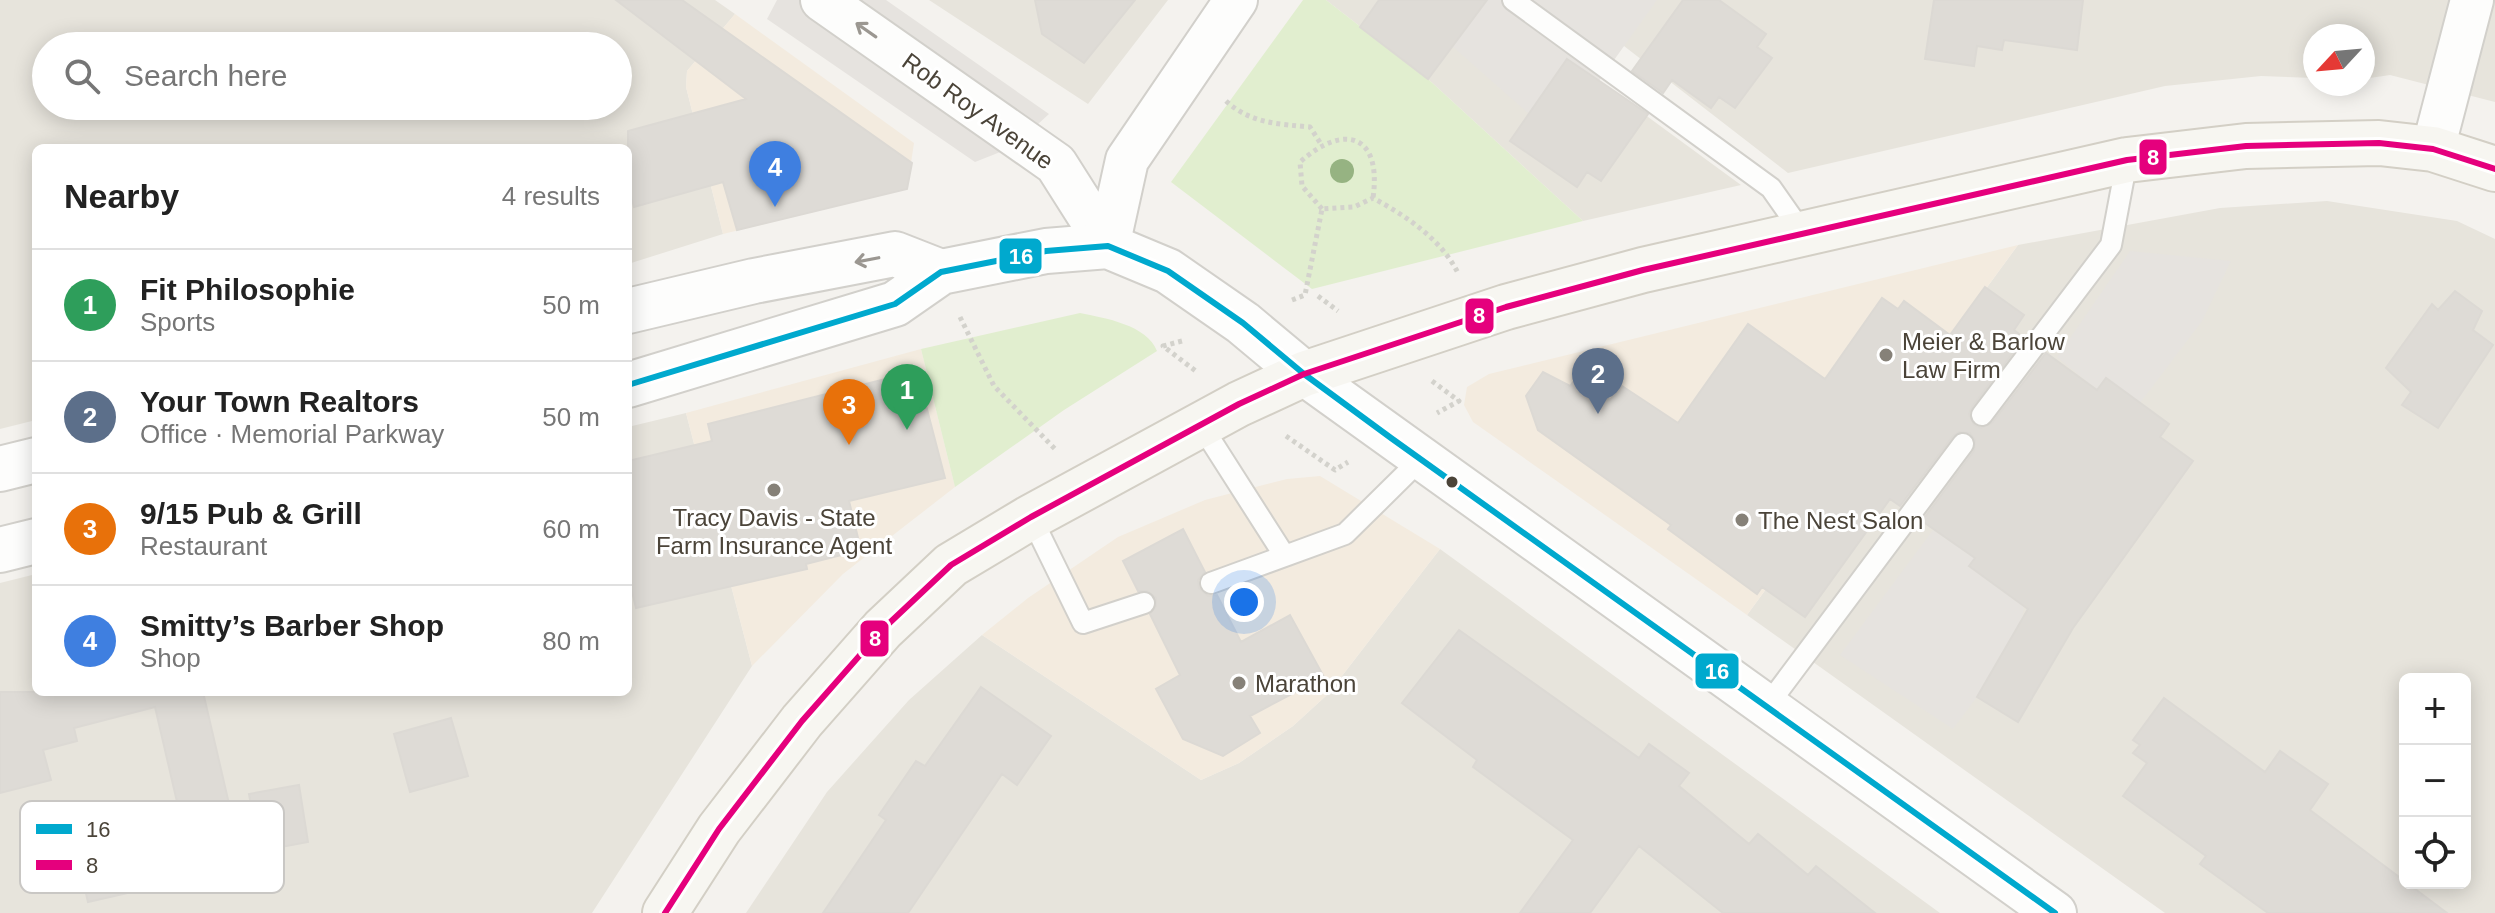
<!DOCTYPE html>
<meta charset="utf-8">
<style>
:root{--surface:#fff;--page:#f2f2f2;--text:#222;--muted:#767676;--line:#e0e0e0;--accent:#111827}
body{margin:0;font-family:Arial,sans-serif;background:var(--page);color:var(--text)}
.controls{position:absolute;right:24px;bottom:24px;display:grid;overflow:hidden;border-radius:12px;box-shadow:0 4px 20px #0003}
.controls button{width:72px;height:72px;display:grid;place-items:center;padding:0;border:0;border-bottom:2px solid var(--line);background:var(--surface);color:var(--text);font:40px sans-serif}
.compass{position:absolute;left:2303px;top:24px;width:72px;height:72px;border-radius:50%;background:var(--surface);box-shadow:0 4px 20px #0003;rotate:244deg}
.you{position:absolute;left:1244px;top:602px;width:28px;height:28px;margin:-20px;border:6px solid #fff;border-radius:50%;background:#1a73e8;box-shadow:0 0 0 12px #1a73e833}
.badge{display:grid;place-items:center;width:52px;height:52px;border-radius:50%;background:var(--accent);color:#fff;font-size:26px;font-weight:700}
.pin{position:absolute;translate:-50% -66px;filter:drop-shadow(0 2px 4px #0008)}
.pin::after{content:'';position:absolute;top:42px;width:28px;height:24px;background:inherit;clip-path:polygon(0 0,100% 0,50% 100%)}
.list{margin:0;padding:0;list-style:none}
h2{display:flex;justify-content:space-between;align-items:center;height:104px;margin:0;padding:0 32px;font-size:34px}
h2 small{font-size:26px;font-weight:400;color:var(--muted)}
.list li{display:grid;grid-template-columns:52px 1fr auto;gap:24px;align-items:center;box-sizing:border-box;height:112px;padding:0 32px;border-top:2px solid var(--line)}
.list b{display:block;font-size:30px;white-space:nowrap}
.list p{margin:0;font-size:26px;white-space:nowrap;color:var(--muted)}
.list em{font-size:26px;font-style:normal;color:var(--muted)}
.icon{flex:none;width:44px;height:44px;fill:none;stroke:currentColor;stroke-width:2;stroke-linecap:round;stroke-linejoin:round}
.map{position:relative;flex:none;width:2495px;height:913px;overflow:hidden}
.search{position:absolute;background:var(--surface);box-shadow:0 4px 20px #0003;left:32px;top:32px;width:600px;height:88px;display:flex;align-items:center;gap:20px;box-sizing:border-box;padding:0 28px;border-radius:44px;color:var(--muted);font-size:30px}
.panel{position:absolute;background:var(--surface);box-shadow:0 4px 20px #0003;left:32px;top:144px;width:600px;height:552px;border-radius:12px}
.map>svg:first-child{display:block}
</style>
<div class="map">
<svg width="2495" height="913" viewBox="0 0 2495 913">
<rect width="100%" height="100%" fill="#f4f2ee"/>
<!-- residential -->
<path fill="#e7e4dc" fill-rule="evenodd" d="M 0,0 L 715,0 L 735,14 L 687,71 L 686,87 L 723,234 L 628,264 L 628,148 L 36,148 L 36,420 L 0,429 ZM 46,46 L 618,46 L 618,106 L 46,106 Z
M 929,0 L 1168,0 L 1088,104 Z
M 1326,0 L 1488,0 L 1741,185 L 1583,221 L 1428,79 Z
M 1555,0 L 2495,0 L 2495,102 L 2390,75 L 2363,79 L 2363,36 L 2315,36 L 2315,78 L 2261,76 L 2165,86 L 1788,173 L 1624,46 Z
M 2327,201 L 2457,221 L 2495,239 L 2495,913 L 2165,913 L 1747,615 L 2018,245 L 2220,208 ZM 2405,679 L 2465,679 L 2465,883 L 2405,883 Z
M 686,413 L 752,666 L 592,913 L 0,913 L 0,583 L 36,574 L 36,692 L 628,692 L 628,427 Z
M 1440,549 L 1940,913 L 746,913 L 827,792 L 909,700 L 982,635 L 1201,780 L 1239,763 L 1293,726 L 1328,694 Z"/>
<!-- commercial -->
<path fill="#f3ebdf" d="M 735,14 L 914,143 L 907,189 L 723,234 L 686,87 L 687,71 Z
M 2018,245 L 1747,615 L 1473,422 L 1464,405 L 1467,387 L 1489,374 Z
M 921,349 L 955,487 L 843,574 L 752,666 L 686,413 Z
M 1320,476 L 1440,549 L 1328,694 L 1293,726 L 1239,763 L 1201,780 L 982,635 L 1028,598 L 1118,537 L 1205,500 L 1287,479 Z"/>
<!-- green -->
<path fill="#e1eecf" d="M 1303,0 L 1326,0 L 1428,79 L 1583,221 L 1312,289 L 1171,182 Z
M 1080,313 C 1105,318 1147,325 1157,351 L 1064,410 L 955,487 L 921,349 Z"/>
<!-- parking -->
<path fill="#e6e3df" d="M 777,0 L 886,0 L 1049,114 L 1013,147 L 975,162 L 767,19 Z
M 1487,0 L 1657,0 L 1599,81 L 1567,59 L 1529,114 L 1452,46 Z
M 2130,251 L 2231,261 L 2202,321 L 2140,403 L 2106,378 L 2097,390 L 2057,357 Z
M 1933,530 L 1975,558 L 1969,567 L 2024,606 L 2022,620 L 1977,697 L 1953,729 L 1840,655 Z"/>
<!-- building -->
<path fill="#dedbd6" stroke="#dcd9d4" stroke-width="2" d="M 616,0 L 682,0 L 912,163 L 907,189 L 737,230 L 723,182 L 634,207 L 628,185 L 628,131 L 746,99 Z
M 1035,0 L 1135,0 L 1084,63 L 1042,34 Z
M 1379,0 L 1487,0 L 1428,79 L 1360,27 Z
M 1683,0 L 1719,0 L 1766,34 L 1757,47 L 1772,58 L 1735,108 L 1719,97 L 1711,108 L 1672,80 L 1663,93 L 1632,71 Z
M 1934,0 L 2083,0 L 2077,50 L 2004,40 L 2002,50 L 1977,46 L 1974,66 L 1925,59 Z
M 1567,59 L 1648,114 L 1601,181 L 1587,172 L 1577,187 L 1510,141 Z
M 1985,287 L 2024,315 L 2014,330 L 2024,338 L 1972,407 L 1969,414 L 1974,425 L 1981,428 L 1992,423 L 2046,353 L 2097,390 L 2106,378 L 2169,424 L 2160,437 L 2193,461 L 2073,628 L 2018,722 L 1977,697 L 2028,609 L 1969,566 L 1975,558 L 1922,521 L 1974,451 L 1975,440 L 1970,433 L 1959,432 L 1953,436 L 1900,506 L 1890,499 L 1805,617 L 1762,587 L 1757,594 L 1668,529 L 1671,525 L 1538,430 L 1526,396 L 1543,372 L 1570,386 L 1577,377 L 1610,400 L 1622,386 L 1678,423 L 1748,324 L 1825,379 L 1882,298 L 1898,309 L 1904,301 L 1950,335 Z
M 2455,291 L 2482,311 L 2473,330 L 2493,345 L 2438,428 L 2402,405 L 2411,392 L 2386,368 L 2432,304 L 2438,310 Z
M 917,371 L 945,478 L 849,501 L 861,550 L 806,564 L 807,569 L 636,608 L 628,575 L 628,461 L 712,441 L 708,424 Z
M 1183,529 L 1205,572 L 1198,580 L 1199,588 L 1208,596 L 1217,595 L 1241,642 L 1290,615 L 1324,677 L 1250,716 L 1260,733 L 1223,756 L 1183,739 L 1156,689 L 1180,675 L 1150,614 L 1156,606 L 1156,598 L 1147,591 L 1138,591 L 1123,561 Z
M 1459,630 L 1639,758 L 1649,744 L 1689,773 L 1679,786 L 1749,844 L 1758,834 L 1808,875 L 1816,866 L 1875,913 L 1723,913 L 1639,846 L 1590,913 L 1520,913 L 1573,840 L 1473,767 L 1477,760 L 1402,703 Z
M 981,687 L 1051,736 L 1017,785 L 1002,774 L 908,913 L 823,913 L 886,820 L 879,815 L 916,761 L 925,766 Z
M 0,692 L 203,692 L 233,821 L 184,832 L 155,707 L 74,728 L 77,741 L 43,750 L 51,780 L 0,793 Z
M 2164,698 L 2265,772 L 2280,751 L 2328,784 L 2310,810 L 2447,913 L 2268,913 L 2200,864 L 2206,856 L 2123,796 L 2147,763 L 2133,753 L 2140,745 L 2133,740 Z
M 451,718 L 468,776 L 410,792 L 394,734 Z
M 299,785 L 308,842 L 259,851 L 249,794 Z
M 129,821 L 145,889 L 88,902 L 72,834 Z"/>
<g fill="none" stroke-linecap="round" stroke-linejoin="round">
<defs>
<path id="service" d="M 1513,0 L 1771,188 L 1804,235
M 1982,415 L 2111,245 L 2127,160
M 1201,425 L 1284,555
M 1031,517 L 1083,623 L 1144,603
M 1211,583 L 1345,534 L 1421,459
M 1767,706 L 1963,444"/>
<path id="minor" d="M 822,0 L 1056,164 L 1108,246
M 2433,149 L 2472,0
M 1108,246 L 1127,160 L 1236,0
M 1304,374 L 2055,913"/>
<path id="tertiary" d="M 628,311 L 754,281 L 895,254 L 941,272
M 628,385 L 895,304 L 941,272 L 1046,251 L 1108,246 L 1168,271 L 1243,323 L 1304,374
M 0,469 L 36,460
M 0,550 L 36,541"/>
<path id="secondary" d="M 665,913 L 719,829 L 802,721 L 883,629 L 951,565 L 1031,517 L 1239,404 L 1304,374 L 1506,307 L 1643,270 L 2127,160 L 2246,146 L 2379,143 L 2433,149 L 2495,169"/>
</defs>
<!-- service casing -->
<use href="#service" stroke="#d2d0cb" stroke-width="24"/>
<!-- minor casing -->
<use href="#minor" stroke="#d2d0cb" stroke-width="46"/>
<!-- tertiary casing -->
<use href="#tertiary" stroke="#d2d0cb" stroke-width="48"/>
<!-- secondary casing -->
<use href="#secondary" stroke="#d3cfc5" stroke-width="48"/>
<!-- path -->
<path stroke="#d3d2cc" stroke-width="5" stroke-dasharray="4 4" stroke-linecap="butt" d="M 1226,101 C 1250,123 1277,124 1310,127 L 1321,144
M 1322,209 L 1302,186 L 1300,162 C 1345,122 1382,135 1373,198
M 1318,296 L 1338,311
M 1292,300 L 1305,295 L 1322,209 L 1354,207 L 1373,198 C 1406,216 1441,239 1458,273
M 960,317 L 994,386 L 1056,450
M 1182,341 L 1163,346 L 1197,372
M 1432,381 L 1459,401 L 1437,413
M 1286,436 L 1335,470 L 1348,462"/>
<!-- service -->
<use href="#service" stroke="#fdfdfc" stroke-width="20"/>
<!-- minor -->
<use href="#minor" stroke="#fdfdfc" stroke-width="42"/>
<!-- tertiary -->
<use href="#tertiary" stroke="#fdfdfc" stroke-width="44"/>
<!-- secondary -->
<use href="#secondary" stroke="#f7f6f1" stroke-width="44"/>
<defs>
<path id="bus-1" d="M 628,385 L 895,304 L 941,272 L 1046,251 L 1108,246 L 1168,271 L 1243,323 L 1304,374 L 1391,438 L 2055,913"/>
<path id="bus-2" d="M 665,913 L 719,829 L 802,721 L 883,629 L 951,565 L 1031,517 L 1239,404 L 1304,374 L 1506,307 L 1643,270 L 2127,160 L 2246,146 L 2379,143 L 2433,149 L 2495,169"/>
</defs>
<!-- bus-1 casing -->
<use href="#bus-1" stroke="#fff" stroke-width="12"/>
<!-- bus-2 casing -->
<use href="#bus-2" stroke="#fff" stroke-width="12"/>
<!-- bus-1 -->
<use href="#bus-1" stroke="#00a9ce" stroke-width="6"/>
<!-- bus-2 -->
<use href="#bus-2" stroke="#e5007d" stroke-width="6"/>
</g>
<!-- trees -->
<circle fill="#96b382" cx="1342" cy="171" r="12"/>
<!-- one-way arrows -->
<defs><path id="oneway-shaft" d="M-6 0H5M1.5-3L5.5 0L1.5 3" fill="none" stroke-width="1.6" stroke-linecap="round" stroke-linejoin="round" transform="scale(2)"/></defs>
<g stroke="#9b9791">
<use href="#oneway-shaft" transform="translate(866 30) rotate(-145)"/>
<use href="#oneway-shaft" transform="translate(867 260) rotate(169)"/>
</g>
<!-- markers -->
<g fill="#868178" stroke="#fff" stroke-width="3">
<circle cx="1886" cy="355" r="8"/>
<circle cx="774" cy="490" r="8"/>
<circle cx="1742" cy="520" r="8"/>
<circle cx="1239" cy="683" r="8"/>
</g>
<circle fill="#4b4439" stroke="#fff" stroke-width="3" cx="1452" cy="482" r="7"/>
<g text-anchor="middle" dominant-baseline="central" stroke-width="6" stroke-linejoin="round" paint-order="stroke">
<!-- street labels -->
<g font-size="24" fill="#4b4439" stroke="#fff">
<text transform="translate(978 111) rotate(36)">Rob Roy Avenue</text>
</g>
<!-- poi labels -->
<g font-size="24" fill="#4b4439" stroke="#fff" text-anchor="start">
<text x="1902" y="341">Meier &amp; Barlow<tspan x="1902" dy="28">Law Firm</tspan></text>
<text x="774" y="517" text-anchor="middle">Tracy Davis - State<tspan x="774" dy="28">Farm Insurance Agent</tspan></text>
<text x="1758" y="520">The Nest Salon</text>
<text x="1255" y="683">Marathon</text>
</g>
</g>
<!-- legend -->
<rect x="20" y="801" width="264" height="92" rx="12" fill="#fff" stroke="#c9c7c4" stroke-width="2"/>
<rect x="36" y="824" width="36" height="10" fill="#00a9ce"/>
<rect x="36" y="860" width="36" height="10" fill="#e5007d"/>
<g font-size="22" fill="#4b4439">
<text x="86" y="837">16</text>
<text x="86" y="873">8</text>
</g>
<g stroke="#fff" stroke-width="3">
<rect x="2138" y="138" width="30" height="38" rx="8" fill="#e5007d"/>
<rect x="998" y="237" width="45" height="38" rx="8" fill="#00a9ce"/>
<rect x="1464" y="297" width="31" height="38" rx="8" fill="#e5007d"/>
<rect x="859" y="619" width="31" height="39" rx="8" fill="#e5007d"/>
<rect x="1694" y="652" width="46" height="38" rx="8" fill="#00a9ce"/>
</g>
<g font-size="22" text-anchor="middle" font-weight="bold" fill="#fff">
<text x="2153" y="165">8</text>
<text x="1021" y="264">16</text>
<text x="1479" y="323">8</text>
<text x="875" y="646">8</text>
<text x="1717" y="679">16</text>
</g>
</svg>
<div class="controls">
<button>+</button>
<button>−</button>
<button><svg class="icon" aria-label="locate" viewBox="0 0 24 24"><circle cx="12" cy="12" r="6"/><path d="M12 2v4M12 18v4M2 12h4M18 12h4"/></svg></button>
</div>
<svg class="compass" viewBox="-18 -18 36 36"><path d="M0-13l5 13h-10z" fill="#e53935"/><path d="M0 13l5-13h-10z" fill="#767676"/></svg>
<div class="you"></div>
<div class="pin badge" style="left:907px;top:430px;background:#2e9e5b">1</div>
<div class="pin badge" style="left:1598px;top:414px;background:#5c6f8a">2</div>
<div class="pin badge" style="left:849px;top:445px;background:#e8710a">3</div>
<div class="pin badge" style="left:775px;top:207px;background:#3f7fe0">4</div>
<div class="search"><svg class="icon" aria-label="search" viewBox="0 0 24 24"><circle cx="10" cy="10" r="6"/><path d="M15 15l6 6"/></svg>Search here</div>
<section class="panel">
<h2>Nearby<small>4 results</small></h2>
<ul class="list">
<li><span class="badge" style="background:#2e9e5b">1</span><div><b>Fit Philosophie</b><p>Sports</p></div><em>50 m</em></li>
<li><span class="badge" style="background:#5c6f8a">2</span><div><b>Your Town Realtors</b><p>Office · Memorial Parkway</p></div><em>50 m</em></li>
<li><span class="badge" style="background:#e8710a">3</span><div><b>9/15 Pub &amp; Grill</b><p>Restaurant</p></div><em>60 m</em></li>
<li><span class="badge" style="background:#3f7fe0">4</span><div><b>Smitty’s Barber Shop</b><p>Shop</p></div><em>80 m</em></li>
</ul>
</section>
</div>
